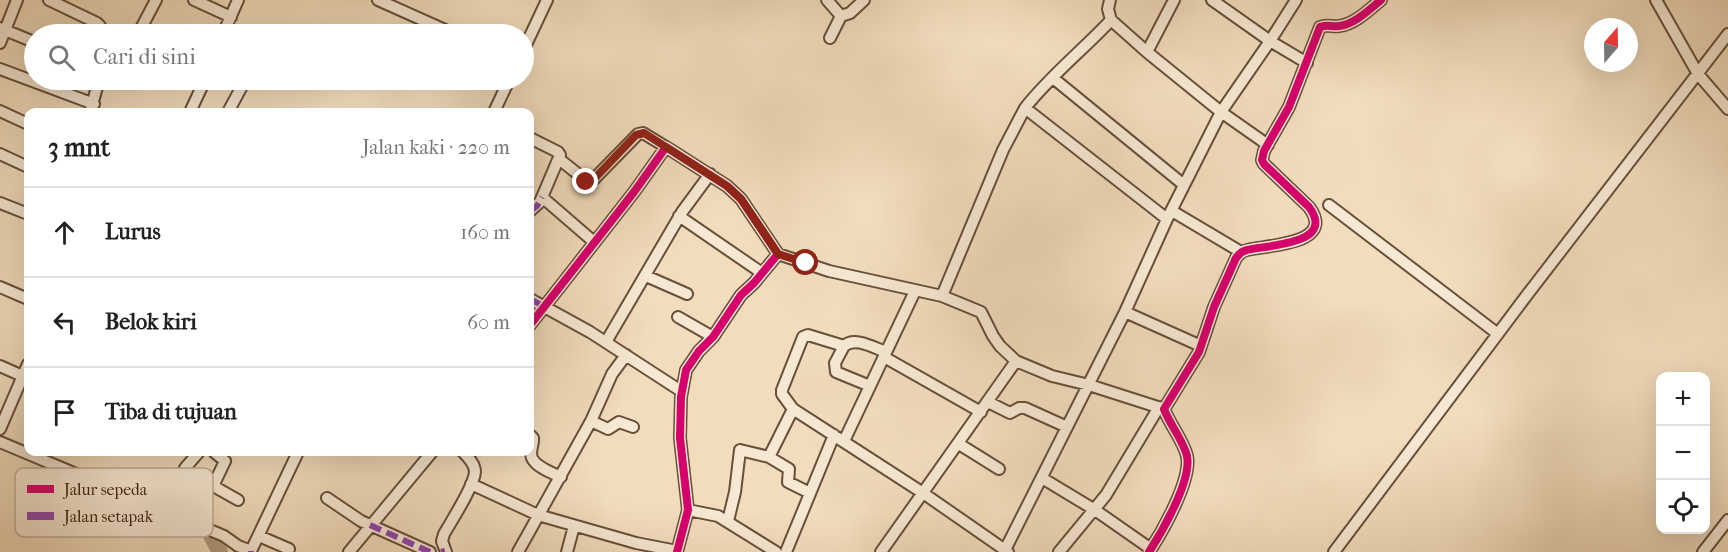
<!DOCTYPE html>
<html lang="id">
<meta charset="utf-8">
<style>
:root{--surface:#fff;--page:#f6f6f6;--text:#222;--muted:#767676;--line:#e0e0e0}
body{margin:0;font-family:"IM FELL French Canon",serif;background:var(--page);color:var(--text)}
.controls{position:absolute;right:18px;bottom:18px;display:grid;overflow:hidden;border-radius:12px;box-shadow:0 6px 24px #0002}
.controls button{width:54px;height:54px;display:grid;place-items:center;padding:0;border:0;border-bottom:2px solid var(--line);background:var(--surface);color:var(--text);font:30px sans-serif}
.compass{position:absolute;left:1584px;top:18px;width:54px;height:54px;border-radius:50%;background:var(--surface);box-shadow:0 6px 24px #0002;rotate:20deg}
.stop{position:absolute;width:18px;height:18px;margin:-14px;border:4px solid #8f2418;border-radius:50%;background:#fff}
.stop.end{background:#8f2418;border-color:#fff;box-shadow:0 2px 6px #0008}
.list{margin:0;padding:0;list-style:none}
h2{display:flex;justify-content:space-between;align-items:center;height:78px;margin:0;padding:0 24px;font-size:26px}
h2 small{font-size:20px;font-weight:400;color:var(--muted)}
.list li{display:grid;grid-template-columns:39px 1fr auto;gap:18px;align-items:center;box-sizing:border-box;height:90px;padding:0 24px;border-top:2px solid var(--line)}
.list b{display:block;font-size:22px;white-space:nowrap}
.list em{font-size:20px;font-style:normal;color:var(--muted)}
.icon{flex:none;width:33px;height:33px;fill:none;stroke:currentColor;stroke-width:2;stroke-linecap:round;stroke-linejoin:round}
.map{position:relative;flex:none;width:1728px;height:552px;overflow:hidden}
.search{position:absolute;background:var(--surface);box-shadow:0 6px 24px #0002;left:24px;top:24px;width:510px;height:66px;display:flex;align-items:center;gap:15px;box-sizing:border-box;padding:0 21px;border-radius:33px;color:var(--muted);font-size:22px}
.panel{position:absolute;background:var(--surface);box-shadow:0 6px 24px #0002;left:24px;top:108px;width:510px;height:348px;border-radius:12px}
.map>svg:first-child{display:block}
</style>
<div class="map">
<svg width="1728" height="552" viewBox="0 0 1728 552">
<rect width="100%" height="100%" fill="#f1dcbc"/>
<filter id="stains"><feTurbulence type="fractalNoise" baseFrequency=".00333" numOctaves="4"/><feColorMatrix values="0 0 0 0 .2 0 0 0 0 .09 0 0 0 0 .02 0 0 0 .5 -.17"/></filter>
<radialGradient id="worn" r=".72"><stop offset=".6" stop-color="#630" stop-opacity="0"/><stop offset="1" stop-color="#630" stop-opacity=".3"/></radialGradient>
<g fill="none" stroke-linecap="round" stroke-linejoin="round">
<!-- river -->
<path stroke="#b39c81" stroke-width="16" d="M 208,530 L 220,552"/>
<defs>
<path id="minor" d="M 49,0 L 97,23 L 100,26 L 100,34
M 194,0 L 231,17
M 378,0 L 454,34
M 827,0 L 841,16
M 1212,0 L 1270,41 L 1296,0
M 1656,0 L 1698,74 L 1728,109
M 0,28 L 34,42
M 138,34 L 156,0
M 223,34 L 238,0
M 830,38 L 841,16 L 850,13 L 864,0
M 0,43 L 17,0
M 524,49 L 547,0
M 1147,52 L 1174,0
M 0,69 L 94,104
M 1053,78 L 1184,185
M 1025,108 C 1050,76 1083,50 1111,20
M 0,111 L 28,124
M 90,112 L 99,80
M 190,112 L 205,80
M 228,112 L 241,88
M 494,112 L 509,80
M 530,138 L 558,152 L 560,155 L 540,202 L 530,211
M 1268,145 L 1221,112 L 1270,41 L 1307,63
M 0,154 L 28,167
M 559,159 L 588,182 L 594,179 L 638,134 L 643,133 L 666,147
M 542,197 L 594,242
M 0,203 L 28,214
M 1329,205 L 1498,334
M 1172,211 L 1241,252
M 679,216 L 762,273
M 778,254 L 829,271 L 942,296 L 1003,150 L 1025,108 L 1167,219
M 646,276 L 687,294
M 0,287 L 28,299
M 942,296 L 981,312 L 993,336 L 1000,346 L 1016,361
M 530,299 L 590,332 L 681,391
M 1125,312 L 1201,346
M 678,317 L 713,337
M 530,325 L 634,192 L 666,147 L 727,186 L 741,199 L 778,254 L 754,283 L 741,295 L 713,337 L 699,351 L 686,370 L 681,397 L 680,438 L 688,510 L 677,552
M 606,342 L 682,212 L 710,174
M 844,346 L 835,363 L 836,372 L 870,386
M 884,357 L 981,412
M 0,366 L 27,378
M 988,402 L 1010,413 L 1019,408 L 1025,408 L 1067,427
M 793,409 L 923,493 L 1008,552
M 591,421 L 608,429 L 619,422 L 633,427
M 0,429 L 28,364
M 530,435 L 533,438 C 534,444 529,451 532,458 C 536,467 552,473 561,477
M 844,441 L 915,291
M 0,442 L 224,536 L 238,546 L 251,551 L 298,452
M 959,444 L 999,469
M 214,452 L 225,461 L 215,482 L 215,487 L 238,500
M 769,457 L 789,469 L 788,482 L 810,493
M 185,468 L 199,452
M 1042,478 L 1095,510 L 1151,549
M 471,484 L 538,515 L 636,543 L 677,551
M 327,498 L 361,521 L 430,552
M 688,510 L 718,516 L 776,552
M 728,521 L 735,492 L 740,450 L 769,457 L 793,409 L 782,394 L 782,390 L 803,337 L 808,335 L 844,346 C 855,336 874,348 886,352
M 259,536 L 289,549
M 349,552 L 432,452
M 446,552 L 442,541 L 444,534 C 452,520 474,486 475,472 C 475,464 468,457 463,452
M 518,552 L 591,421 L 612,374 L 626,355
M 567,552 L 574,526
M 786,552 L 834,435
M 881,552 L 1016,361 L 1052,376 L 1089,385 L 1164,409
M 1004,552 L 1125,312 L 1167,219 L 1221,112 L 1147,52 L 1111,20 L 1108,9 L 1110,0
M 1059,552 L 1106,495 L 1159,407
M 1149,552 C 1162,532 1192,480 1187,456 C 1183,440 1170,425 1164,409 L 1199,352 L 1214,307 L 1236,258 C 1239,254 1242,251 1247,250 C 1266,245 1337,245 1309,207 L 1264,164 L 1262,160 L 1264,151 L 1289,107 L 1320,27 C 1327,24 1332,27 1339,26 C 1354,25 1370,9 1381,0
M 1334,552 L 1527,295 L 1728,34
M 1703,552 L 1728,520"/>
</defs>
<!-- minor casing -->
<use href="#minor" stroke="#684f3a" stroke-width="14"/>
<!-- minor -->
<use href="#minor" stroke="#f6e8d3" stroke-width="10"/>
<!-- quiet -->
<path stroke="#8e44ad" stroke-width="6" stroke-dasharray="12 6" stroke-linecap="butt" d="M 530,211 L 537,206 L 542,197
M 530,299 L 545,307
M 370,525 L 430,552
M 251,552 L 251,551
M 441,552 L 445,551"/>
<defs>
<path id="cycleway" d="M 530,325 L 634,192 L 666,147 L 727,186 L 741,199 L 778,254 L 754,283 L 741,295 L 713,337 L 699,351 L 686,370 L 681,397 L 680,438 L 688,510 L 677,552
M 1149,552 C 1162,532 1192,480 1187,456 C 1183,440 1170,425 1164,409 L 1199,352 L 1214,307 L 1236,258 C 1239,254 1242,251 1247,250 C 1266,245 1337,245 1309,207 L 1264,164 L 1262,160 L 1264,151 L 1289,107 L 1320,27 C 1327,24 1332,27 1339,26 C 1354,25 1370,9 1381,0"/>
</defs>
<!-- cycleway casing -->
<use href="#cycleway" stroke="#f6e8d3" stroke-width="11"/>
<!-- cycleway -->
<use href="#cycleway" stroke="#d6006c" stroke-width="8"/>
</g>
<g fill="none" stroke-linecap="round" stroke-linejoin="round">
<!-- route -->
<path stroke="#8f2418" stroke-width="8" d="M 586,182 L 594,179 L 636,135 L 644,133 L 727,186 L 741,199 L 778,254 L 806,263"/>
</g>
<!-- legend -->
<rect x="15" y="468" width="198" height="69" rx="9" fill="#f6e8d3" stroke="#beac98" stroke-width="1.5"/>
<rect x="27" y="485" width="27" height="8" fill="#d6006c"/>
<rect x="27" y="512" width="27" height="8" fill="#8e44ad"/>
<g font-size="16" fill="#3a200e">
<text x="64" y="495">Jalur sepeda</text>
<text x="64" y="522">Jalan setapak</text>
</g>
<rect width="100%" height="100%" filter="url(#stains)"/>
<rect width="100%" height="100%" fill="url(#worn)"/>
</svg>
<div class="controls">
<button>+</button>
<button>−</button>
<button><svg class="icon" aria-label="locate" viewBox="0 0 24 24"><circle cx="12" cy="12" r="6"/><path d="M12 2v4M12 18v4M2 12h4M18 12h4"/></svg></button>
</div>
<svg class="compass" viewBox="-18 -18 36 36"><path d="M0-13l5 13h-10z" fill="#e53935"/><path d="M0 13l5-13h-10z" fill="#767676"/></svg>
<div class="stop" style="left:806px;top:263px"></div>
<div class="stop end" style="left:586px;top:182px"></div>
<div class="search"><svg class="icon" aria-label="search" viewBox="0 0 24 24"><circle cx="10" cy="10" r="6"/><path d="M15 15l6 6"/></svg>Cari di sini</div>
<section class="panel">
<h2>3 mnt<small>Jalan kaki · 220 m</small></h2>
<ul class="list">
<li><svg class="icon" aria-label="ahead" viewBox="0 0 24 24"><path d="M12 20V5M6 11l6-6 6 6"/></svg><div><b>Lurus</b></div><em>160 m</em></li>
<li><svg class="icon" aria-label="left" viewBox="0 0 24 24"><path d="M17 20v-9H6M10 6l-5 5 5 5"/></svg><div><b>Belok kiri</b></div><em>60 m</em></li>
<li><svg class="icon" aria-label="arrive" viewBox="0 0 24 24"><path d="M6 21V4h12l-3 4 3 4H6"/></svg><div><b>Tiba di tujuan</b></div></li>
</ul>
</section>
</div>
